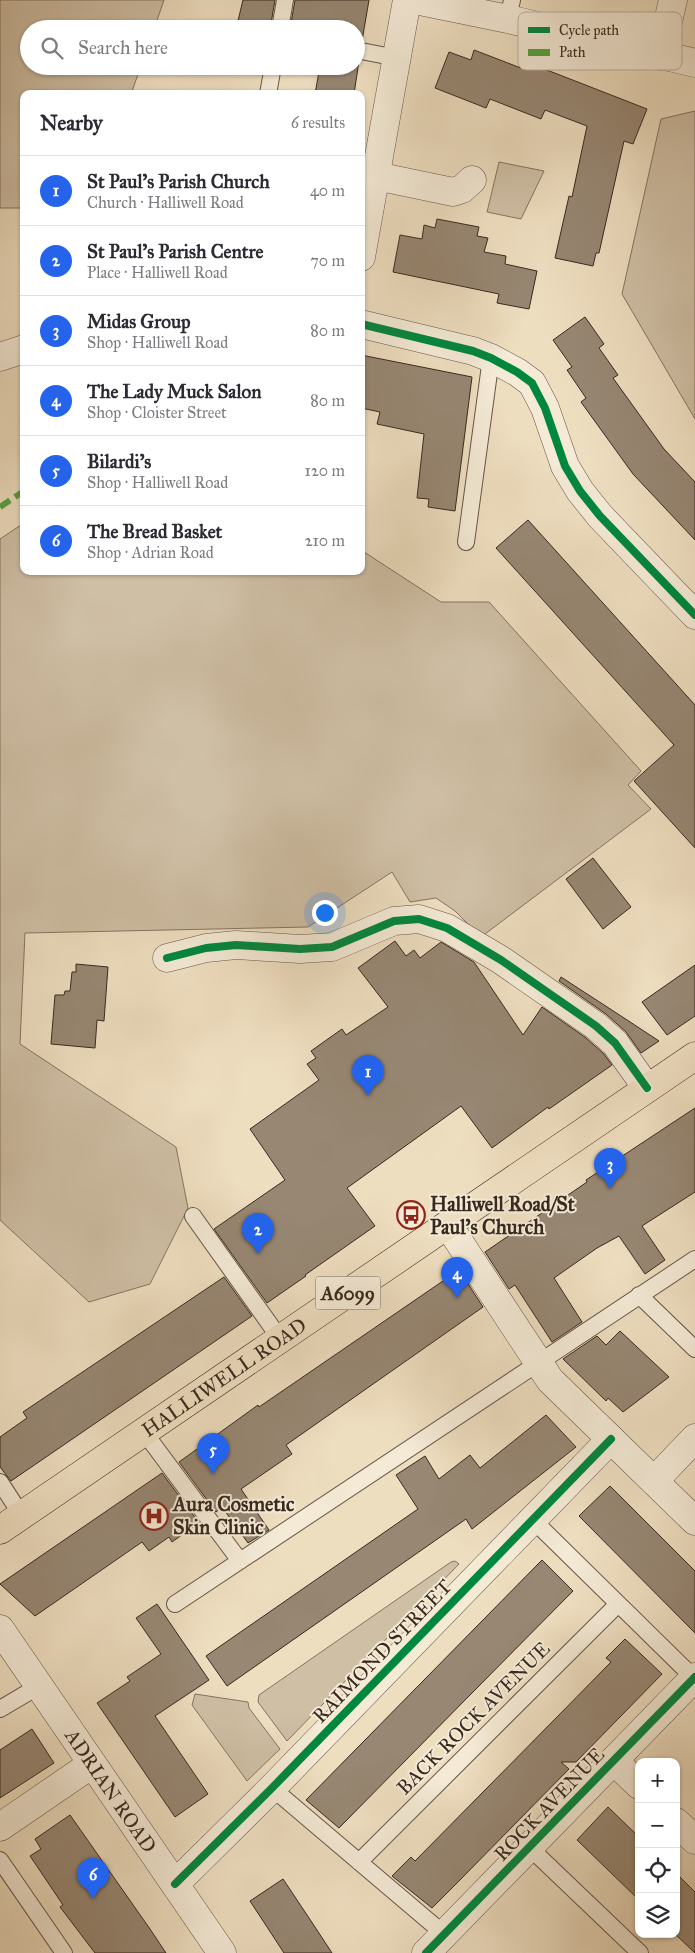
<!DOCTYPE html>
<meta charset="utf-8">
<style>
:root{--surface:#fff;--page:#f2f2f3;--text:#2b2b33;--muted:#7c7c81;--line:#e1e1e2;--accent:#2563eb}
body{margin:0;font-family:"IM FELL Great Primer",serif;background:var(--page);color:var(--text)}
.controls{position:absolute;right:15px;bottom:15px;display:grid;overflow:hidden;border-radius:10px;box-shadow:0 1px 4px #0004}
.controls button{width:45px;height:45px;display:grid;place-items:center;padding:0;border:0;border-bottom:1px solid var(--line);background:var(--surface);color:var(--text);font:25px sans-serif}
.you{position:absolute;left:324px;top:912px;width:18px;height:18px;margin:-12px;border:4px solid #fff;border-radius:50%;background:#1a73e8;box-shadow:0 0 0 8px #1a73e833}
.badge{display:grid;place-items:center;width:32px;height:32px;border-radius:50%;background:var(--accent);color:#fff;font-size:16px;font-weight:700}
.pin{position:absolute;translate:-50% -41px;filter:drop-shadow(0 1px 2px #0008)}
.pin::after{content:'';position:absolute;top:26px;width:18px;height:15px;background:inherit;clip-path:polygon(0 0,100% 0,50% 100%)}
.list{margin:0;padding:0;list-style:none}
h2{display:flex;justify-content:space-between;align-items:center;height:65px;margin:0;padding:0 20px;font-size:21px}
h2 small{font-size:16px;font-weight:400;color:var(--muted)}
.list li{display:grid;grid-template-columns:32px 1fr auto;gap:15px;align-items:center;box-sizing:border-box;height:70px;padding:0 20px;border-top:1px solid var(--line)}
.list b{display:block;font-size:19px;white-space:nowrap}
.list p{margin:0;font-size:16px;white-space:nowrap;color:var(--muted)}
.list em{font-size:16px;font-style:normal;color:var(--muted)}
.icon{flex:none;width:28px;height:28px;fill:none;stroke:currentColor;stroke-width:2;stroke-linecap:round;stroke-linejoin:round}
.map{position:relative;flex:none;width:695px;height:1953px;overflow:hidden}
.search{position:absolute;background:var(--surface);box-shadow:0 1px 4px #0004;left:20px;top:20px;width:345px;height:55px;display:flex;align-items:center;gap:12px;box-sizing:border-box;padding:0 18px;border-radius:28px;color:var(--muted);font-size:19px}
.panel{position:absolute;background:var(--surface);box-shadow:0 1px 4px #0004;left:20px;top:90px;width:345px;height:485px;border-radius:10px}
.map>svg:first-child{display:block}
</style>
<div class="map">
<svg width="695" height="1953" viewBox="0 0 695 1953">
<rect width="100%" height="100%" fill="#eedec0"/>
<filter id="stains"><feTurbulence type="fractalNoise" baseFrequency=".004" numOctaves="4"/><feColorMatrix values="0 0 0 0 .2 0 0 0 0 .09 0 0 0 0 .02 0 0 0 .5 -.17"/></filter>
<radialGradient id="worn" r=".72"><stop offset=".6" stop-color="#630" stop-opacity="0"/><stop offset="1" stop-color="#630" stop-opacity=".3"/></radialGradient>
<!-- green -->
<path fill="#cfbfa5" stroke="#847462" d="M 0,0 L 164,0 L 154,29 L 29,29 L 29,66 L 141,66 L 131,94 L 24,94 L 24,208 L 0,208 Z
M 695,111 L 695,419 L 622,294 L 661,119 Z
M 499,162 L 544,171 L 521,219 L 487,212 Z
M 24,523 L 24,571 L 361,571 L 361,550 L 441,602 L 489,602 L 641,771 L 628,785 L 651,809 L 481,937 L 455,911 L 436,898 L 410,902 L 392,872 L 308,927 L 25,933 L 20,1044 L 176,1147 L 188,1208 L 150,1284 L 89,1302 L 0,1220 L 0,539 Z
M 455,1561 L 459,1564 L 287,1741 L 258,1702 L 259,1695 L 451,1562 Z
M 195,1694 L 248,1702 L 249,1708 L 280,1749 L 247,1781 L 192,1705 Z"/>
<!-- building -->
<path fill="#978773" stroke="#38291f" d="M 243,0 L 275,0 L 270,29 L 236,29 Z
M 295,0 L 369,0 L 362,41 L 356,40 L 356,29 L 290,29 Z
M 474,50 L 526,70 L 529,63 L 647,109 L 633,144 L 624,141 L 599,253 L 596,253 L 593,266 L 555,258 L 569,196 L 572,197 L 587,126 L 545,110 L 541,119 L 490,99 L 486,108 L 435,88 L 449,52 L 471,60 Z
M 356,60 L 359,61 L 354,94 L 315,94 L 320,66 L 356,66 Z
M 437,219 L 479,227 L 477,236 L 488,238 L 484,252 L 506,256 L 505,264 L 537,271 L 529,309 L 497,303 L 499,294 L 393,272 L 400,235 L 422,239 L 424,225 L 435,228 Z
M 585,317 L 604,344 L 599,348 L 618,375 L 613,378 L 664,449 L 695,482 L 695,540 L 633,474 L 581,402 L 586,398 L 567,370 L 572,367 L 553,340 Z
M 361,355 L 472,377 L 455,511 L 428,507 L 429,499 L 417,498 L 424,434 L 377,424 L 380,412 L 361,408 Z
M 528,520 L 695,705 L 695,848 L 634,781 L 674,745 L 496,548 Z
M 593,858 L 631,907 L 603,929 L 566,879 Z
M 395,941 L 406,956 L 414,950 L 420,958 L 441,942 L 474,962 L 523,1035 L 542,1007 L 586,1038 L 603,1053 L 612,1065 L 549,1109 L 548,1107 L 492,1148 L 461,1106 L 347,1188 L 375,1226 L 305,1275 L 306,1276 L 267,1303 L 214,1229 L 285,1180 L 250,1129 L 319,1080 L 307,1064 L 316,1058 L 311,1051 L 342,1029 L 346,1035 L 388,1007 L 358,968 Z
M 76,964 L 108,967 L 104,1021 L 97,1020 L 95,1048 L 51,1044 L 55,995 L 64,995 L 65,991 L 70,991 L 72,972 L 76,972 Z
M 695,965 L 695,1016 L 667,1035 L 642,1002 Z
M 561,977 L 621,1016 L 659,1041 L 641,1053 L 626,1032 L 606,1014 L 559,981 Z
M 695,1108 L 695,1192 L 642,1226 L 665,1260 L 645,1274 L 619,1236 L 597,1248 L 554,1278 L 582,1322 L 552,1342 L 515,1285 L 509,1289 L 485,1252 L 587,1182 L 586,1180 Z
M 459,1270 L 483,1307 L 286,1445 L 292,1454 L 241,1489 L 269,1530 L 248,1543 L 222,1507 L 216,1512 L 179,1462 L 258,1405 L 259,1407 Z
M 224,1277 L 252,1316 L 11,1481 L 0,1467 L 0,1437 L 27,1418 L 23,1412 Z
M 620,1331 L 669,1377 L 623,1412 L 608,1398 L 606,1401 L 563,1359 L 597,1336 L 606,1345 Z
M 546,1415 L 576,1447 L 472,1529 L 466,1519 L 227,1686 L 206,1656 L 418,1509 L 396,1475 L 425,1456 L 439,1479 L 470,1455 L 480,1468 Z
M 162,1473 L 199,1523 L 172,1542 L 169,1537 L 149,1551 L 142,1542 L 35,1616 L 0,1584 Z
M 610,1486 L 695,1571 L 695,1633 L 579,1516 Z
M 542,1560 L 573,1591 L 472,1693 L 339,1828 L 306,1800 Z
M 157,1604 L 209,1680 L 155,1716 L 208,1794 L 175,1817 L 97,1703 L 130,1681 L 127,1677 L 161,1654 L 136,1618 Z
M 625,1639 L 662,1674 L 576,1762 L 561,1762 L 569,1769 L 458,1882 L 432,1908 L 392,1876 L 411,1857 L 415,1861 L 558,1716 L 611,1662 L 606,1658 Z
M 32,1729 L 54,1763 L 0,1798 L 0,1750 Z
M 608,1807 L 639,1837 L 639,1900 L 577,1840 Z
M 70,1815 L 150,1929 L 166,1953 L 95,1953 L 60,1907 L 63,1905 L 30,1856 L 41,1849 L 35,1839 Z
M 676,1873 L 695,1892 L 695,1953 L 675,1934 Z
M 283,1879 L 311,1921 L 332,1953 L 284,1953 L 250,1901 Z"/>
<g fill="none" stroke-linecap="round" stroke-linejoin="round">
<defs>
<path id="service" d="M 508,19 L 512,0
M 280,29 L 285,0
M 356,50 L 397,58
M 268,94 L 273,66
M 466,542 L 491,358
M 193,1216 L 281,1340
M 639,1295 L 695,1349
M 144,1432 L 240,1561
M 0,1482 L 22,1516
M 533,1520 L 695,1679
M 175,1604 L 695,1259
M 0,1709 L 39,1686
M 272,1788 L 444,1934
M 529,1847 L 640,1953
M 0,1860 L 64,1953
M 359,1862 L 618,1604"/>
<g id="minor">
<path d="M 415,0 L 508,19 L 695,63"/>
<path d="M 660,56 L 673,0"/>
<path d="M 376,176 L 453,192 L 462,189 L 472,180"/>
<path d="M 361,257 L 407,0"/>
<path d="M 361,324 L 473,351 L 491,358 L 517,372 L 532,383 L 545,408 L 565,466 L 580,491 L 600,516 L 695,615"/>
<path d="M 0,357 L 24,349"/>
<path d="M 167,958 L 206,948 L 236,945 L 300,949 L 332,947 L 394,921 L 419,919 L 447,928 L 501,960 L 596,1026 L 615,1043 L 647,1088"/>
<path d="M 448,1225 L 550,1380 L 695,1521"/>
<path d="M 654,1481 L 695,1438"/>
<path id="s1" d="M 0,1629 L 222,1953"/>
<path d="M 614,1761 L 639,1785"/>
<path d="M 676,1822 L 695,1840"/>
<path d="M 0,1827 L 92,1764"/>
<path d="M 175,1884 L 272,1788 L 611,1439"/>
<path d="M 426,1953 L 695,1677"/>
</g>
<g id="primary">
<path id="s2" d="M 0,1530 L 695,1056"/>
</g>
</defs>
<!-- service casing -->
<use href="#service" stroke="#665647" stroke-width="18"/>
<!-- minor casing -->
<use href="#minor" stroke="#665647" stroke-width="29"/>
<!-- primary casing -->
<use href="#primary" stroke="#38291f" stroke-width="29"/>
<!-- service -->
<use href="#service" stroke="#f4ead6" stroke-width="16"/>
<!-- minor -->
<use href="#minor" stroke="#f4ead6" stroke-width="28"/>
<!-- primary -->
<use href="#primary" stroke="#eedec0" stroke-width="28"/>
<!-- quiet -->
<path stroke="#53a341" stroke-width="6" stroke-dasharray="12 6" stroke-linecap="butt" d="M 0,507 L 24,491"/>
<defs>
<path id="cycleway" d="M 361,324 L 473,351 L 491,358 L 517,372 L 532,383 L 545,408 L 565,466 L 580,491 L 600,516 L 695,615
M 167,958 L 206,948 L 236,945 L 300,949 L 332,947 L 394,921 L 419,919 L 447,928 L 501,960 L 596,1026 L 615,1043 L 647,1088
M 175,1884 L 272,1788 L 611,1439
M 426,1953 L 695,1677"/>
</defs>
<!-- cycleway casing -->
<use href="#cycleway" stroke="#f4ead6" stroke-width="11"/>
<!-- cycleway -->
<use href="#cycleway" stroke="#00873e" stroke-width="8"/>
</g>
<!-- icons -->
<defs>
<symbol id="bus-ring" viewBox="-11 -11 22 22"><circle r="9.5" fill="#f4ead6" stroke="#8f2418" stroke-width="1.5"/><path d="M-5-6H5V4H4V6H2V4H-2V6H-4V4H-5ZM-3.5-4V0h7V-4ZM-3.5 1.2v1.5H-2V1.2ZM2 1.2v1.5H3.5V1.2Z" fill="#8f2418"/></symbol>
<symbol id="hospital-ring" viewBox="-11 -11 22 22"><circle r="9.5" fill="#f4ead6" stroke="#8f2418" stroke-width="1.5"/><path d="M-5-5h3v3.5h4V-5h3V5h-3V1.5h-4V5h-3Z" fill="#8f2418"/></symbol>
</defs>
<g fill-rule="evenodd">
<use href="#bus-ring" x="395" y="1199" width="32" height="32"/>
<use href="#hospital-ring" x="138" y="1500" width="32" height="32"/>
</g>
<g text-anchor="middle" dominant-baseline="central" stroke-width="4" stroke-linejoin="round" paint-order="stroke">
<!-- shield labels -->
<rect fill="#f4ead6" stroke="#706356" stroke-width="1" x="315.5" y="1276.5" width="65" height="33" rx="4"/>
<g font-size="19" font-weight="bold" fill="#38291f">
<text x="348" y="1293">A6099</text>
</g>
<!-- poi labels -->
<g font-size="20" font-weight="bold" fill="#38291f" stroke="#f4ead6" text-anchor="start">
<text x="430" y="1204">Halliwell Road/St<tspan x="430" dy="23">Paul's Church</tspan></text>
<text x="173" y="1504">Aura Cosmetic<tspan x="173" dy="23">Skin Clinic</tspan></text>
</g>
<!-- street labels -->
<g font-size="20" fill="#38291f" stroke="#f4ead6">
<text stroke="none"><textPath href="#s2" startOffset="271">HALLIWELL ROAD</textPath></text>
<text transform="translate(382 1651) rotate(-46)">RAIMOND STREET</text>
<text transform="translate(473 1718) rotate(-45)">BACK ROCK AVENUE</text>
<text stroke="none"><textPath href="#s1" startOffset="196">ADRIAN ROAD</textPath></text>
<text transform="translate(549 1804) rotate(-46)">ROCK AVENUE</text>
</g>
</g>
<!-- legend -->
<rect x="518" y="12" width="164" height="58" rx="8" fill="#f4ead6" stroke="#bcb09f" stroke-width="1"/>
<rect x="528" y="27" width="22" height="6" fill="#00873e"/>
<rect x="528" y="49" width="22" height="7" fill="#53a341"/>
<g font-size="14" fill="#38291f">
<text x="559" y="35">Cycle path</text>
<text x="559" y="57">Path</text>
</g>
<rect width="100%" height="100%" filter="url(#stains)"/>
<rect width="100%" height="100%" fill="url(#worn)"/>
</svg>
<div class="controls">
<button>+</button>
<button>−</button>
<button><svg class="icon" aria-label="locate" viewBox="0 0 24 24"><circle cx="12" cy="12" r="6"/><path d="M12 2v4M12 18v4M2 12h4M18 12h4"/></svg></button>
<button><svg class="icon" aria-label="layers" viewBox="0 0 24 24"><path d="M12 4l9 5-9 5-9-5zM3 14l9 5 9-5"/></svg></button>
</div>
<div class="you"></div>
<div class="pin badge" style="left:368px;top:1096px">1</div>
<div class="pin badge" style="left:258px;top:1254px">2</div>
<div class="pin badge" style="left:610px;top:1189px">3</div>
<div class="pin badge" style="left:457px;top:1298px">4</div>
<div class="pin badge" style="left:213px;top:1474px">5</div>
<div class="pin badge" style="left:93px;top:1899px">6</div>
<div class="search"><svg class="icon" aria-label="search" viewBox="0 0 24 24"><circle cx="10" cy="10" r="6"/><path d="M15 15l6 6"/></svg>Search here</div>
<section class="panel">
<h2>Nearby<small>6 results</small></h2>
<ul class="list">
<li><span class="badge">1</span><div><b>St Paul's Parish Church</b><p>Church · Halliwell Road</p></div><em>40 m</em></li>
<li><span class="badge">2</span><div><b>St Paul's Parish Centre</b><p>Place · Halliwell Road</p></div><em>70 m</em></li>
<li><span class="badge">3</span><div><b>Midas Group</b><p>Shop · Halliwell Road</p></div><em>80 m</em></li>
<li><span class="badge">4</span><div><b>The Lady Muck Salon</b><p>Shop · Cloister Street</p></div><em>80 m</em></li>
<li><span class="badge">5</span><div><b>Bilardi's</b><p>Shop · Halliwell Road</p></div><em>120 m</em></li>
<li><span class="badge">6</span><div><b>The Bread Basket</b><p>Shop · Adrian Road</p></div><em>210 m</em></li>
</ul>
</section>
</div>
